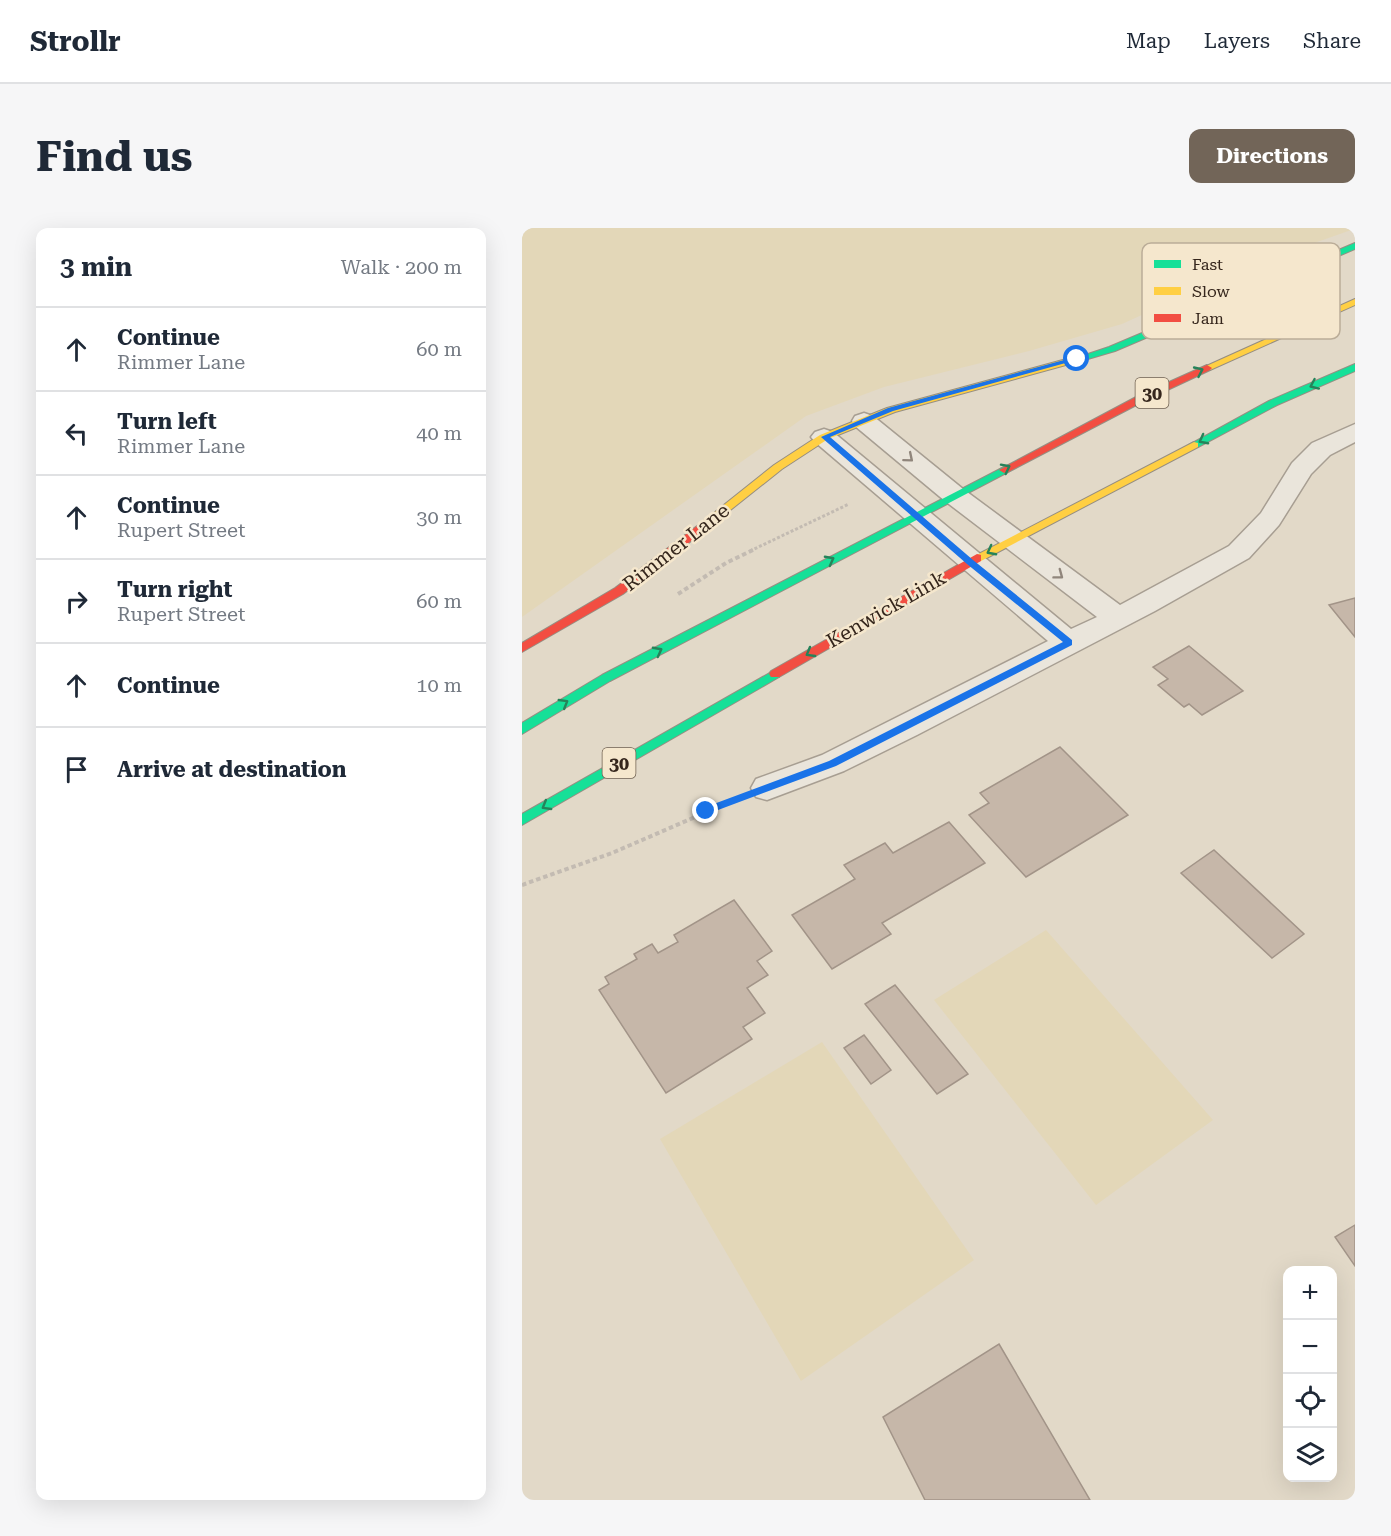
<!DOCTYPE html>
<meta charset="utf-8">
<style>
:root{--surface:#fff;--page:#f6f6f7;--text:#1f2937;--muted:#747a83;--line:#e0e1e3;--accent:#726558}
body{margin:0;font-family:"Roboto Serif",serif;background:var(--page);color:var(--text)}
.controls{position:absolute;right:18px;bottom:18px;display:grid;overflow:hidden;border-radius:12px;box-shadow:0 6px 24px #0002}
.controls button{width:54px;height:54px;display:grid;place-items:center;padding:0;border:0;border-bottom:2px solid var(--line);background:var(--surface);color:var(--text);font:30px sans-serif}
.stop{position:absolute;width:18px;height:18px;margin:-14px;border:4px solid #1a73e8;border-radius:50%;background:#fff}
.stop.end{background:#1a73e8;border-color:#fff;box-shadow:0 2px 6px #0008}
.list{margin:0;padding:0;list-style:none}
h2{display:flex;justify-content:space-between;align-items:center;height:78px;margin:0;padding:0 24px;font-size:26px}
h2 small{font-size:20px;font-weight:400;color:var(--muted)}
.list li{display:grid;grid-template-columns:39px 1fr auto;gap:18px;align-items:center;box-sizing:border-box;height:84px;padding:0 24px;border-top:2px solid var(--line)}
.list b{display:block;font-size:22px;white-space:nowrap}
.list p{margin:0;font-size:20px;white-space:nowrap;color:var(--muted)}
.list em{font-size:20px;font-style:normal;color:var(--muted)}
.icon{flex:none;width:33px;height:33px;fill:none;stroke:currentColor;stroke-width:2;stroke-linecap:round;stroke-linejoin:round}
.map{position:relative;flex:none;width:833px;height:1272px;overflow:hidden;border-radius:12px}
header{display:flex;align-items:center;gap:36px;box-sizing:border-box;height:84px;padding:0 30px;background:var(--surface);border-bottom:2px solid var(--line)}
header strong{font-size:28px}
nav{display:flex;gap:33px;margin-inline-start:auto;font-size:21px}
.intro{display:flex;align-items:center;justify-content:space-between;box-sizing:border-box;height:144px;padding:0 36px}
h1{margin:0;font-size:42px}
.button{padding:15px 27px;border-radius:12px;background:var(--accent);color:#fff;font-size:21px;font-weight:700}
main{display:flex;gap:36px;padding:0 36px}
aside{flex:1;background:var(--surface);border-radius:12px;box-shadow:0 6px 24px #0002}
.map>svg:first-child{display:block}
</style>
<header>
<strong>Strollr</strong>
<nav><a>Map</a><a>Layers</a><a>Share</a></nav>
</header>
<div class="intro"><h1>Find us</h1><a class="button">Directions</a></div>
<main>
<aside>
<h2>3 min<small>Walk · 200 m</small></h2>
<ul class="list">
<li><svg class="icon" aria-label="ahead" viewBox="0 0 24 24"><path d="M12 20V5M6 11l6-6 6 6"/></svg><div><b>Continue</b><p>Rimmer Lane</p></div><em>60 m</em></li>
<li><svg class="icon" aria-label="left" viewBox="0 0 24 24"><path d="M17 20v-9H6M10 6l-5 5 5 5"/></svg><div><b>Turn left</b><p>Rimmer Lane</p></div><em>40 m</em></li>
<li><svg class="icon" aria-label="ahead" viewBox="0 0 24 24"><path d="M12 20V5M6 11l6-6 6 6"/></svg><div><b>Continue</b><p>Rupert Street</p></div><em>30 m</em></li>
<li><svg class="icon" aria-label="right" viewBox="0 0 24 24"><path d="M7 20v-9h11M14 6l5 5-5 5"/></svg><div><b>Turn right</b><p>Rupert Street</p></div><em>60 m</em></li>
<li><svg class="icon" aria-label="ahead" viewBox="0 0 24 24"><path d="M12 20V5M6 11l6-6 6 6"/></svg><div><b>Continue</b></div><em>10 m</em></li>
<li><svg class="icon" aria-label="arrive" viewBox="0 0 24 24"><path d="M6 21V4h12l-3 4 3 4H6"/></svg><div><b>Arrive at destination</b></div></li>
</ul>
</aside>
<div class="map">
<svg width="833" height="1272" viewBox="0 0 833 1272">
<rect width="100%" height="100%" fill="#e2d9c8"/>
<!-- farmland -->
<path fill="#e3d7b8" d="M 0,0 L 831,0 L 832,1 L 730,37 L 600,96 L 507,123 L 362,159 L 284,188 L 0,389 Z
M 524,702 L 691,892 L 574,977 L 412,772 Z
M 300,814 L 452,1032 L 279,1153 L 138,911 Z"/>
<!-- building -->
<path fill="#c6b7a9" stroke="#a29488" stroke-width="1.5" d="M 833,370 L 833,409 L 807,377 Z
M 667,418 L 721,463 L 680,487 L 667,476 L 662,479 L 636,457 L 646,451 L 631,439 Z
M 538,519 L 606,587 L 504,649 L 447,587 L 467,575 L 458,565 Z
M 427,594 L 463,635 L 360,695 L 369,706 L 310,741 L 270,687 L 333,651 L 322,637 L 363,615 L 371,625 Z
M 692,622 L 782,706 L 750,730 L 659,645 Z
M 212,672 L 250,723 L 235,733 L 246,747 L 225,760 L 243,785 L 221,799 L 230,811 L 144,865 L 77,762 L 87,756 L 83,749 L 115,731 L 112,726 L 130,716 L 136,725 L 156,714 L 152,707 Z
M 373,757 L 446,846 L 415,866 L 343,776 Z
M 342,807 L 369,842 L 349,856 L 322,820 Z
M 833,997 L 833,1038 L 813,1009 Z
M 477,1116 L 568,1272 L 403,1272 L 361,1189 Z"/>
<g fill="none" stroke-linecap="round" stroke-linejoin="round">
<defs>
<path id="street" d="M 342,185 L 351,188 L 441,261 L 598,377 L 707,318 L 739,285 L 770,235 L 790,215 L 833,196 L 833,214 L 808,227 L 789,246 L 757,297 L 727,330 L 633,383 L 395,507 L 322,543 L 245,572 L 234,569 L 229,560 L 234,551 L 300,527 L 526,413 L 293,214 L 289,209 L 293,204 L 302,201 L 311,204 L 549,401 L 575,389 L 423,273 L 333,198 L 330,193 L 333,188 Z"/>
<path id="fast" d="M 833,15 L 833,21 L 593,123 L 559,133 L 554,130 L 587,119 Z
M 833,136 L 833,143 L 755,177 L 676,219 L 668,219 L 667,217 L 747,173 Z
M 482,239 L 486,240 L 486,244 L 88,453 L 0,506 L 0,495 L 80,447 Z
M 253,442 L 257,443 L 259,446 L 257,449 L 0,597 L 0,586 Z"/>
<path id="slow" d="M 833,71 L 833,77 L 688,142 L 680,140 Z
M 559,127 L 564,130 L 562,132 L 373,184 L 306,211 L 260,241 L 187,299 L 179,299 L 178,296 L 252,237 L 298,207 L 365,180 Z
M 672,214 L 676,215 L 676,219 L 459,333 L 455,334 L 449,330 Z"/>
<path id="jam" d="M 685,137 L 690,140 L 688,142 L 624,172 L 486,244 L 482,245 L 477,242 L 616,168 Z
M 183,292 L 187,293 L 187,299 L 101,366 L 0,424 L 0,415 L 93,360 Z
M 455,326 L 459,327 L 459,333 L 257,449 L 249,449 L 247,446 L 249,443 Z"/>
</defs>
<!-- street casing -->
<use href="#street" stroke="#a79e92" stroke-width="3"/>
<!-- fast casing -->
<use href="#fast" stroke="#968e82" stroke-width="2"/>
<!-- slow casing -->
<use href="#slow" stroke="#968e82" stroke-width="2"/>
<!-- jam casing -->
<use href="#jam" stroke="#968e82" stroke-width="2"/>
<!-- path-far1 -->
<path stroke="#c3bbb2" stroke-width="3" stroke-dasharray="3 2" stroke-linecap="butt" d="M 228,323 L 327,276"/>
<!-- path -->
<path stroke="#c3bbb2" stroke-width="4" stroke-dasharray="4.5 3" stroke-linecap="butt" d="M 156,366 L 204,335 L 231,322
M 0,657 L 90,625 L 208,574"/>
<!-- street -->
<use href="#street" fill="#eae5db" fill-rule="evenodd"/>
<!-- fast -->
<use href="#fast" fill="#16e098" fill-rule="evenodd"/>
<!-- slow -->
<use href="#slow" fill="#ffcf43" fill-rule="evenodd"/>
<!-- jam -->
<use href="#jam" fill="#f24e42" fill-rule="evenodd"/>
</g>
<!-- one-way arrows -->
<defs><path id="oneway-chevron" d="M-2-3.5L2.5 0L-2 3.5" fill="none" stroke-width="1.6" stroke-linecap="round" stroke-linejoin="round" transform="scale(1.5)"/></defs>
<g stroke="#26835a">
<use href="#oneway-chevron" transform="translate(677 143) rotate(-25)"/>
<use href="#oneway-chevron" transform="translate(792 157) rotate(156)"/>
<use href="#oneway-chevron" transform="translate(681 212) rotate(152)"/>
<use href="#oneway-chevron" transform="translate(484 240) rotate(-27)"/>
<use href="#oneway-chevron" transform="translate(469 323) rotate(152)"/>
<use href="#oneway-chevron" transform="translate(308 332) rotate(-28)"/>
<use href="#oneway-chevron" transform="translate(136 423) rotate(-28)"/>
<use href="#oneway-chevron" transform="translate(288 425) rotate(150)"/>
<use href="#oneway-chevron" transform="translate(42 475) rotate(-31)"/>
<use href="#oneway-chevron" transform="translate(24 578) rotate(149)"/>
</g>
<g stroke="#90867c">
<use href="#oneway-chevron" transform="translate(387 230) rotate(40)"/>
<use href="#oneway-chevron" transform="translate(537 347) rotate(37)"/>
</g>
<!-- route -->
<path fill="#1a73e8" d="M 553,129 L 558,131 L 371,183 L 308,209 L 451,332 L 550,412 L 550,417 L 314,538 L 188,585 L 181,585 L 181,580 L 307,533 L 541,414 L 445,336 L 299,209 L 366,180 Z"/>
<g text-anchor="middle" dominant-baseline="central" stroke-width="5" stroke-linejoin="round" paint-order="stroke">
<!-- shield labels -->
<g fill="#f5e7cd" stroke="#6f6051" stroke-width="1.5">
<rect x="613.5" y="150" width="33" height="30" rx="4.5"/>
<rect x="80.5" y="520" width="33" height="30" rx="4.5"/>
</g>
<g font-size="18" font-weight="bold" fill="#35261c">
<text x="630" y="165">30</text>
<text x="97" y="535">30</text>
</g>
<!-- street labels -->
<g font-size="20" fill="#35261c" stroke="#f5e7cd">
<text transform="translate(154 319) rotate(-38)">Rimmer Lane</text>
<text transform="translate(364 381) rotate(-30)">Kenwick Link</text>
</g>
</g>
<!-- legend -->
<rect x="620" y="15" width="198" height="96" rx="9" fill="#f5e7cd" stroke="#bbad98" stroke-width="1.5"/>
<rect x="632" y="32" width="27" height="8" fill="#16e098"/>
<rect x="632" y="59" width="27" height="8" fill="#ffcf43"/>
<rect x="632" y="86" width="27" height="8" fill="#f24e42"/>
<g font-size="16" fill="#35261c">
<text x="670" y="42">Fast</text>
<text x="670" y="69">Slow</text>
<text x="670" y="96">Jam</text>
</g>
</svg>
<div class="controls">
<button>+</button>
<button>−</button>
<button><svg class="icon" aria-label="locate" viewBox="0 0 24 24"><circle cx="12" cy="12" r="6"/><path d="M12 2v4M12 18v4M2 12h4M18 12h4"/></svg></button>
<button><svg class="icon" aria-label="layers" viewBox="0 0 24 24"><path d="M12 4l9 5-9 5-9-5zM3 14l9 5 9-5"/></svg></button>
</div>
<div class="stop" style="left:555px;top:131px"></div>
<div class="stop end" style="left:184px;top:583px"></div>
</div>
</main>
